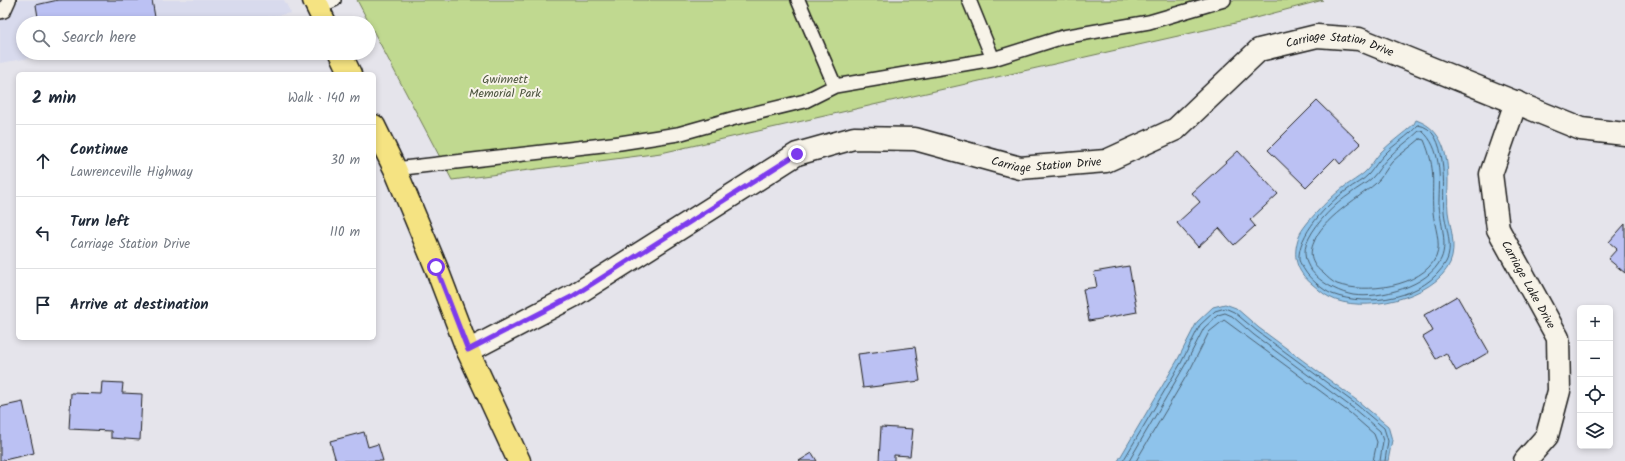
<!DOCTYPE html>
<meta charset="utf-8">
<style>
:root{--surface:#fff;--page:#f6f6f7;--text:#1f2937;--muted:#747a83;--line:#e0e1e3}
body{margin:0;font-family:Kalam,sans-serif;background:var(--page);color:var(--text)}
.controls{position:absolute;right:12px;bottom:12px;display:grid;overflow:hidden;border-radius:6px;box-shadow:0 2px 6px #0003}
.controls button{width:36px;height:36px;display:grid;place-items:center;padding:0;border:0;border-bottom:1px solid var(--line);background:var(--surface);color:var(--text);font:20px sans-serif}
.stop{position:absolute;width:12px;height:12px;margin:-9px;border:3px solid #7c3aed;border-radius:50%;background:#fff}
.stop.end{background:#7c3aed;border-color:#fff;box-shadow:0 1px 4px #0008}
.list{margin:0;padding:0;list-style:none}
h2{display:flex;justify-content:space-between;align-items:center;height:52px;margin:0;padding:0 16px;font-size:17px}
h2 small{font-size:13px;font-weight:400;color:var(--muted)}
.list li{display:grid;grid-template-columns:26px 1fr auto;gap:12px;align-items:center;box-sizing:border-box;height:72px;padding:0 16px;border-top:1px solid var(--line)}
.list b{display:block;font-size:15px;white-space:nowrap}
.list p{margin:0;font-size:13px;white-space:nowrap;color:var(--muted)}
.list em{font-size:13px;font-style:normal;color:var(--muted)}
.icon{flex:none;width:22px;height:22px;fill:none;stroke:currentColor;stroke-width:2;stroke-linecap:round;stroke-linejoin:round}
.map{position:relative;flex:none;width:1625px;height:461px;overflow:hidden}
.search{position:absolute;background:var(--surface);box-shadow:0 2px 6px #0003;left:16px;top:16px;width:360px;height:44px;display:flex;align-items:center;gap:10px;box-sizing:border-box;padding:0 14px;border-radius:22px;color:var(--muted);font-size:15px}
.panel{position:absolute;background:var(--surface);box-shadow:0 2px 6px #0003;left:16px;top:72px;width:360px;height:268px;border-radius:6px}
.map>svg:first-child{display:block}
</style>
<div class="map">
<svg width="1625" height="461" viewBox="0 0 1625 461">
<rect width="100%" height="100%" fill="#e5e4eb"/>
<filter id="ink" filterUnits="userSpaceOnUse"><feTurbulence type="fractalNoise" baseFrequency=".025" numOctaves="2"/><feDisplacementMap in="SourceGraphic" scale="8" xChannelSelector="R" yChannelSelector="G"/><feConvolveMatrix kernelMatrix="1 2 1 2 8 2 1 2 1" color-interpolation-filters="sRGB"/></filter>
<g filter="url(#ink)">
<!-- built -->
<path fill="#d8daed" d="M 0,0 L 284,0 L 291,13 L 233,23 L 23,23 L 23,53 L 59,53 L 0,63 Z"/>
<!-- green -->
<path fill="#c0d990" stroke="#6e7a56" d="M 357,0 L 1323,0 L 1240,22 L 661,153 L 452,180 Z"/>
<!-- water -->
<path fill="#8ec3eb" stroke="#608098" d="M 1416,120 C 1443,129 1448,155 1448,181 C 1448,191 1447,202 1448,212 C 1450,227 1457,247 1450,263 C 1435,298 1361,315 1329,297 C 1323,294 1317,288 1312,284 C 1296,271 1292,256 1299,236 C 1304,223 1333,195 1344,187 C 1351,182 1358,178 1364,173 C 1371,167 1375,158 1381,152 C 1391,142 1403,134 1414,124 Z
M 1225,304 L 1236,308 L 1259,328 L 1359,402 L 1388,426 L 1392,440 L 1388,461 L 1118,461 L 1177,361 L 1197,322 L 1213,307 Z"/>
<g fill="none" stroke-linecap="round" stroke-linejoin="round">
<!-- shore -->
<path stroke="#4a5f6f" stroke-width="1" d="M 1418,125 C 1450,129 1442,190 1444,211 C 1445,226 1454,247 1446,262 C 1426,298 1368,308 1332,294 C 1324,291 1309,278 1305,271 C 1303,268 1300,263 1299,260 C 1297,235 1328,203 1347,190 C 1354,184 1363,181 1369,174 C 1374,168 1378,161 1384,155 C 1394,144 1408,137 1418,125 Z
M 1419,131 L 1422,131 C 1441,147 1440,177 1439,199 C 1438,217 1449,242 1441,259 C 1429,286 1380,299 1353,295 C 1328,290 1293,267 1309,238 C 1317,222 1335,204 1350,194 C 1357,188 1366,184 1372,178 C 1378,172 1381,165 1387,159 C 1397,148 1409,141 1419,131 Z
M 1420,139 L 1424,140 C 1437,171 1431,182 1433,212 C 1434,226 1442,243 1436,257 C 1422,287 1365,294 1337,284 C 1332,282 1327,277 1323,273 C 1312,265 1308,255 1314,242 C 1322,219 1357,199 1375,184 C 1382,178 1386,169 1392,162 C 1400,154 1411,147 1420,139 Z
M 1123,461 L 1181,363 L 1200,325 L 1215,311 L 1225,308 L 1234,312 L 1257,331 L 1357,405 L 1384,428 L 1388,441 L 1385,461
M 1129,461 L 1185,365 L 1204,328 L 1218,315 L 1225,313 L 1232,316 L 1254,335 L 1354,409 L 1380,431 L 1383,441 L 1380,461
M 1136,461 L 1191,368 L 1209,332 L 1224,320 L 1350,413 L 1374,434 L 1377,442 L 1373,461"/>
</g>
<!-- building -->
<path fill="#bbc1f3" stroke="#1c1c1c" d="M 58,0 L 152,0 L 156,23 L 39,23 L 36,5 Z
M 1317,101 L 1361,144 L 1340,164 L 1335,158 L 1306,187 L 1268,150 Z
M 1238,151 L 1278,194 L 1250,220 L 1255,226 L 1234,245 L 1219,228 L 1198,247 L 1177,223 L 1200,202 L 1192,193 Z
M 1625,224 L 1625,273 L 1608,259 L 1617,249 L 1609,242 Z
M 1129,266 L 1137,312 L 1089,321 L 1083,289 L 1097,287 L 1094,272 Z
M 1457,296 L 1489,352 L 1456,371 L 1446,353 L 1436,359 L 1423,337 L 1433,331 L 1424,315 Z
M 915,347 L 920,381 L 863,388 L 858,354 Z
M 102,382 L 123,383 L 122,393 L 142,394 L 140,440 L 111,438 L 111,431 L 69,429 L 71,393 L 101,394 Z
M 23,402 L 34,453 L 0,461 L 0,407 Z
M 881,427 L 913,429 L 910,456 L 894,455 L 894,461 L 879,461 Z
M 364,432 L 368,447 L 378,444 L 383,461 L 336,461 L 330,441 Z
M 812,453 L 817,461 L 799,461 Z"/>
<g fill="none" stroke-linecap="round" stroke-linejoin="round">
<defs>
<path id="service" d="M 798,0 L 835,86
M 969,0 L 993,59
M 318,7 L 334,0
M 0,12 L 4,11 L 9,0
M 395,169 L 620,143 L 678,134 L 735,118 L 805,101 L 835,86 L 993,59 L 1063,37 L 1149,22 L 1224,0"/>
<g id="minor">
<path id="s1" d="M 1516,102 L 1491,174 L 1498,229 L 1558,338 L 1559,391 L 1547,436 L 1525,461"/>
<path id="s2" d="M 468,351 L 573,296 L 797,154 L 854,138 L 915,139 L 1020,168 L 1106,161 L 1176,129 L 1259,50 L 1317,36 L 1359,39 L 1581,129 L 1625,134"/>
</g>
<path id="primary" d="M 314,0 L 325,23
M 340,53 L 350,74
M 374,126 L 395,169 L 436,267 L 468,351 L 519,461"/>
</defs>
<!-- service casing -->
<use href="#service" stroke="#1c1c1c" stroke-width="16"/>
<!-- minor casing -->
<use href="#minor" stroke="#1c1c1c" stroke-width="25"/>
<!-- primary casing -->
<use href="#primary" stroke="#1c1c1c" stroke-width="25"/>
<!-- service -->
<use href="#service" stroke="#f7f3e8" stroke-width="13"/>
<!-- minor -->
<use href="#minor" stroke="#f7f3e8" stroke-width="22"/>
<!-- primary -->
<use href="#primary" stroke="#f5e382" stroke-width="22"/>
</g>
</g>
<g fill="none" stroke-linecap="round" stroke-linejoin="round" filter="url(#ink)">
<!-- route -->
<path stroke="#7c3aed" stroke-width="5" d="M 436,267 L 468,350 L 573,296 L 797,154"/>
</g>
<g text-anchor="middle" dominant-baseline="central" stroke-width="4" stroke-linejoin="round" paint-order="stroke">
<!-- street labels -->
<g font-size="12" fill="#1c1c1c" stroke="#f7f3e8">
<text stroke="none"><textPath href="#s2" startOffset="974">Carriage Station Drive</textPath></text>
<text stroke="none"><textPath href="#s2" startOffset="639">Carriage Station Drive</textPath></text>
<text stroke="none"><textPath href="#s1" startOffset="195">Carriage Lake Drive</textPath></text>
</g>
<!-- park labels -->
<g font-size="12" fill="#4d553f" stroke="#f7f3e8">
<text x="505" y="79">Gwinnett<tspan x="505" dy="14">Memorial Park</tspan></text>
</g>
</g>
</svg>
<div class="controls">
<button>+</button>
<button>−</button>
<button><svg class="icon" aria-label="locate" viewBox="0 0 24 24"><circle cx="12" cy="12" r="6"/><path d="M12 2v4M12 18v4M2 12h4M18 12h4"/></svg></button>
<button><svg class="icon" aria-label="layers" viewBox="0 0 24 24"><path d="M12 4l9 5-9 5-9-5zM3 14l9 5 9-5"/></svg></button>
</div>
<div class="stop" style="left:436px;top:267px"></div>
<div class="stop end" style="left:797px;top:154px"></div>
<div class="search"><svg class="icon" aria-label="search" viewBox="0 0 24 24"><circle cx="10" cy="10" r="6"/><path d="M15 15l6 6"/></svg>Search here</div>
<section class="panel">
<h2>2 min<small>Walk · 140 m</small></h2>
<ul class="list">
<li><svg class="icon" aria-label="ahead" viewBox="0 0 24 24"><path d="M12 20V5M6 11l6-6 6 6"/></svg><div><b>Continue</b><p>Lawrenceville Highway</p></div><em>30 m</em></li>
<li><svg class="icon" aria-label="left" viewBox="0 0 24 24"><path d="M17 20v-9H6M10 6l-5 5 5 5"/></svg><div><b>Turn left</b><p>Carriage Station Drive</p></div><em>110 m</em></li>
<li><svg class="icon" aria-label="arrive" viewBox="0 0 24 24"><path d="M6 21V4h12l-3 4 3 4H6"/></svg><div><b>Arrive at destination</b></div></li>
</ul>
</section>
</div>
